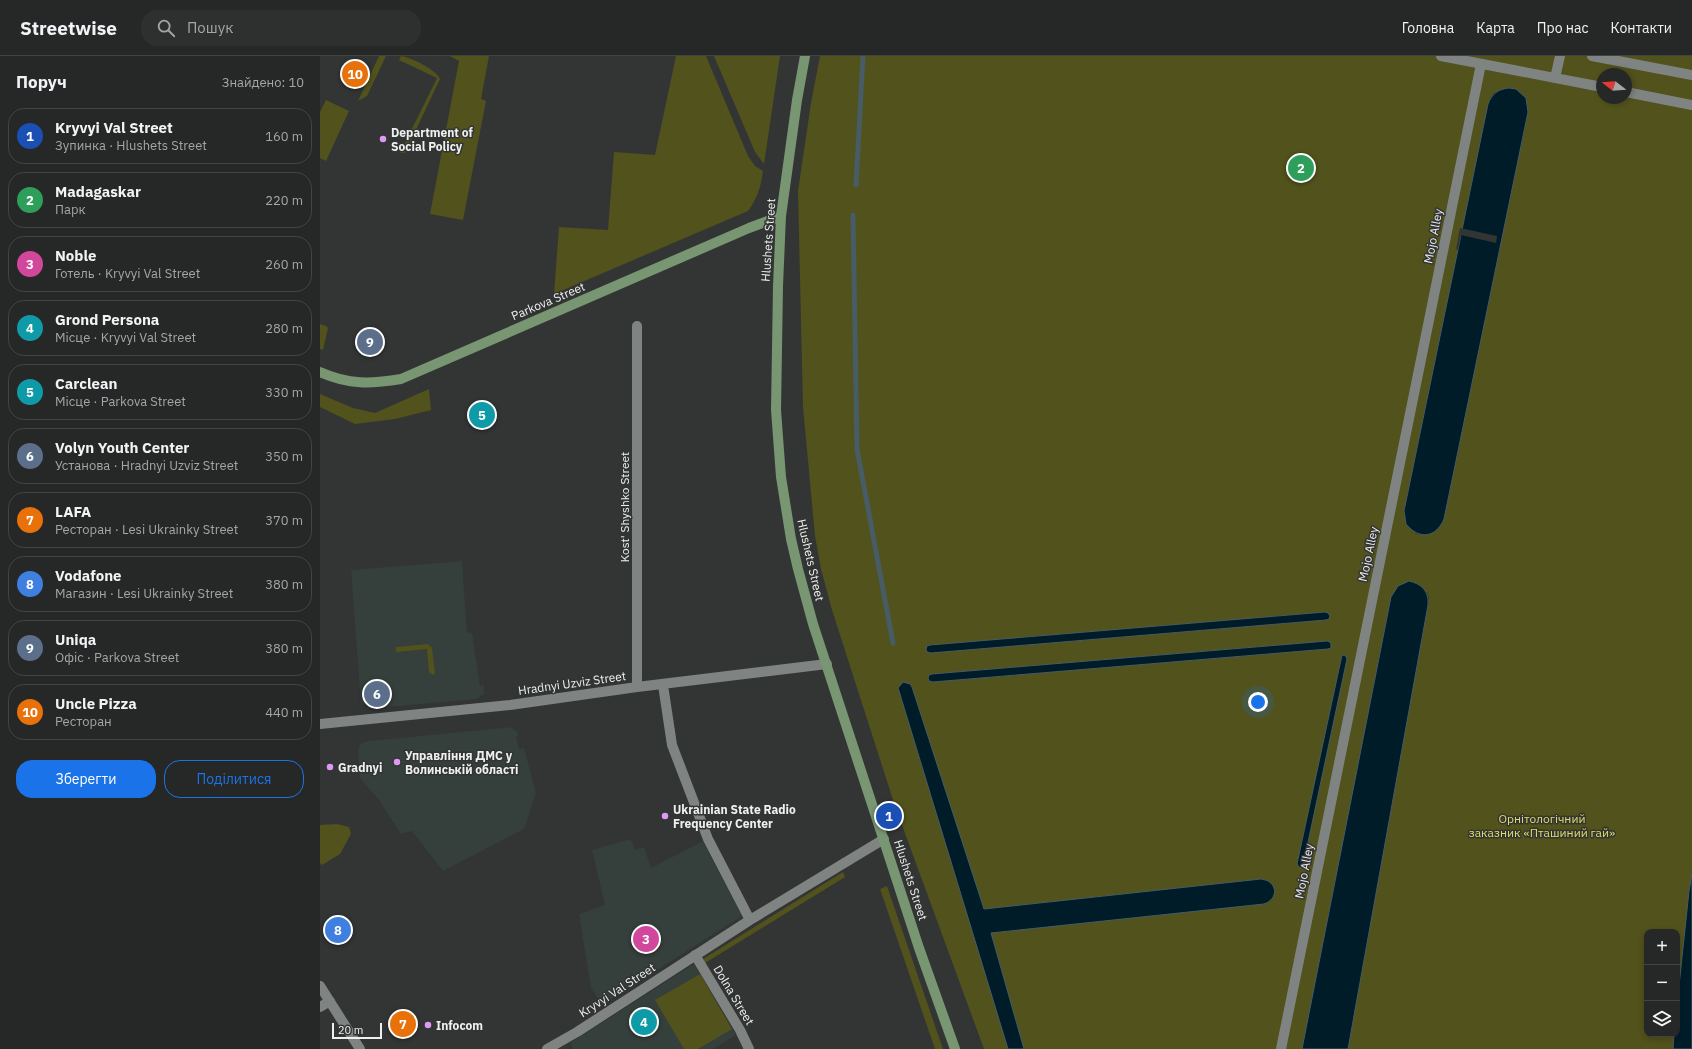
<!DOCTYPE html>
<html lang="uk">
<meta charset="utf-8">
<style>
:root{--surface:#262827;--page:#2e302f;--text:#f1f3f6;--muted:#a4a6a7;--line:#424444;--accent:#1a73e8}
body{margin:0;font-family:"IBM Plex Sans",sans-serif;background:var(--page);color:var(--text)}
.controls{position:absolute;right:12px;bottom:12px;display:grid;overflow:hidden;border-radius:8px;box-shadow:0 2px 6px #0003}
.controls button{width:36px;height:36px;display:grid;place-items:center;padding:0;border:0;border-bottom:1px solid var(--line);background:var(--surface);color:var(--text);font:20px sans-serif}
.compass{position:absolute;left:1276px;top:12px;width:36px;height:36px;border-radius:50%;background:var(--surface);box-shadow:0 2px 6px #0003;rotate:287deg}
.scale{position:absolute;left:12px;bottom:10px;width:50px;box-sizing:border-box;padding-left:4px;border:2px solid #eef0ef;border-top:0;font-size:11px;line-height:14px;white-space:nowrap;color:#eef0ef;-webkit-text-stroke:3px #323534;paint-order:stroke}
.you{position:absolute;left:938px;top:646px;width:14px;height:14px;margin:-10px;border:3px solid #fff;border-radius:50%;background:#1a73e8;box-shadow:0 0 0 6px #1a73e833}
.badge{display:grid;place-items:center;width:26px;height:26px;border-radius:50%;background:var(--accent);color:#fff;font-size:13px;font-weight:700}
.pin{position:absolute;translate:-50% -50%;border:2px solid #fff;box-shadow:0 1px 4px #0006}
.list{margin:0;padding:0;list-style:none}
h2{display:flex;justify-content:space-between;align-items:center;height:52px;margin:0;padding:0 16px;font-size:17px}
h2 small{font-size:13px;font-weight:400;color:var(--muted)}
.list li{display:grid;grid-template-columns:26px 1fr auto;gap:12px;align-items:center;box-sizing:border-box;height:56px;margin:0 8px 8px;padding:0 8px;border:1px solid var(--line);border-radius:16px}
.list b{display:block;font-size:15px;white-space:nowrap}
.list p{margin:0;font-size:13px;white-space:nowrap;color:var(--muted)}
.list em{font-size:13px;font-style:normal;color:var(--muted)}
.actions{display:flex;gap:8px;padding:12px 16px}
.actions a{flex:1;padding:9px 0;border:1px solid var(--accent);border-radius:16px;text-align:center;font-size:14px;color:var(--accent)}
.actions .main{background:var(--accent);color:#fff}
.icon{flex:none;width:22px;height:22px;fill:none;stroke:currentColor;stroke-width:2;stroke-linecap:round;stroke-linejoin:round}
.map{position:relative;flex:none;width:1372px;height:993px;overflow:hidden}
header{display:flex;align-items:center;gap:24px;box-sizing:border-box;height:56px;padding:0 20px;background:var(--surface);border-bottom:1px solid var(--line)}
header strong{font-size:19px}
nav{display:flex;gap:22px;margin-inline-start:auto;font-size:14px}
.search{width:280px;height:36px;background:var(--page);display:flex;align-items:center;gap:10px;box-sizing:border-box;padding:0 14px;border-radius:16px;color:var(--muted);font-size:15px}
main{display:flex}
aside{flex:1;background:var(--surface)}
.map>svg:first-child{display:block}
</style>
<header>
<strong>Streetwise</strong>
<div class="search"><svg class="icon" aria-label="search" viewBox="0 0 24 24"><circle cx="10" cy="10" r="6"/><path d="M15 15l6 6"/></svg>Пошук</div>
<nav><a>Головна</a><a>Карта</a><a>Про нас</a><a>Контакти</a></nav>
</header>
<main>
<aside>
<h2>Поруч<small>Знайдено: 10</small></h2>
<ul class="list">
<li><span class="badge" style="background:#1a4fb4">1</span><div><b>Kryvyi Val Street</b><p>Зупинка · Hlushets Street</p></div><em>160 m</em></li>
<li><span class="badge" style="background:#2e9e5b">2</span><div><b>Madagaskar</b><p>Парк</p></div><em>220 m</em></li>
<li><span class="badge" style="background:#d1479c">3</span><div><b>Noble</b><p>Готель · Kryvyi Val Street</p></div><em>260 m</em></li>
<li><span class="badge" style="background:#0f9aa8">4</span><div><b>Grond Persona</b><p>Місце · Kryvyi Val Street</p></div><em>280 m</em></li>
<li><span class="badge" style="background:#0f9aa8">5</span><div><b>Carclean</b><p>Місце · Parkova Street</p></div><em>330 m</em></li>
<li><span class="badge" style="background:#5c6f8a">6</span><div><b>Volyn Youth Center</b><p>Установа · Hradnyi Uzviz Street</p></div><em>350 m</em></li>
<li><span class="badge" style="background:#e8710a">7</span><div><b>LAFA</b><p>Ресторан · Lesi Ukrainky Street</p></div><em>370 m</em></li>
<li><span class="badge" style="background:#3f7fe0">8</span><div><b>Vodafone</b><p>Магазин · Lesi Ukrainky Street</p></div><em>380 m</em></li>
<li><span class="badge" style="background:#5c6f8a">9</span><div><b>Uniqa</b><p>Офіс · Parkova Street</p></div><em>380 m</em></li>
<li><span class="badge" style="background:#e8710a">10</span><div><b>Uncle Pizza</b><p>Ресторан</p></div><em>440 m</em></li>
</ul>
<div class="actions"><a class="main">Зберегти</a><a>Поділитися</a></div>
</aside>
<div class="map">
<svg width="1372" height="993" viewBox="0 0 1372 993">
<rect width="100%" height="100%" fill="#323534"/>
<!-- built -->
<path fill="#353f3b" d="M 142,505 L 147,576 L 152,577 L 160,630 L 163,628 L 164,638 L 156,643 L 67,651 L 67,647 L 41,649 L 31,514 Z
M 193,671 L 194,675 L 197,675 L 198,680 L 196,681 L 199,693 L 204,692 L 216,737 L 204,773 L 123,815 L 92,775 L 81,778 L 59,744 L 40,722 L 38,697 L 40,688 L 48,685 Z
M 311,783 L 315,794 L 324,791 L 331,812 L 383,785 L 422,860 L 282,949 L 271,932 L 259,858 L 285,849 L 272,794 Z
M 374,908 L 416,979 L 393,993 L 253,993 L 250,987 Z"/>
<!-- green -->
<path fill="#52521c" fill-rule="evenodd" d="M 59,0 L 66,0 L 47,40 L 38,45 Z
M 81,0 C 90,1 117,14 120,23 L 85,97 L 80,97 L 117,22 L 79,4 Z
M 130,0 L 169,0 L 161,43 L 166,45 L 143,164 L 110,158 L 139,5 Z
M 356,0 L 386,0 L 428,100 L 435,110 L 443,115 C 441,131 437,143 428,155 L 234,238 L 239,171 L 288,174 L 294,96 L 335,99 Z
M 394,0 L 460,0 L 444,108 L 435,96 Z
M 500,0 L 1372,0 L 1372,993 L 1028,993 L 1108,549 L 1109,542 L 1107,536 L 1071,541 L 982,993 L 704,993 L 671,877 L 944,848 L 949,846 L 951,827 L 947,824 L 941,823 L 664,853 L 592,631 L 590,628 L 579,635 L 688,993 L 664,993 L 575,750 L 512,554 L 501,513 L 495,480 L 483,351 L 478,135 L 491,47 ZM 1282,18 L 1306,18 L 1306,42 L 1282,42 ZM 1175,36 L 1208,56 L 1124,463 C 1114,474 1112,481 1096,478 L 1084,454 L 1168,48 L 1171,41 ZM 1005,556 L 1008,557 L 1009,563 L 1006,564 L 611,597 L 608,596 L 610,589 ZM 1007,585 L 1010,592 L 1008,593 L 613,626 L 609,625 L 609,619 L 612,618 ZM 1022,599 L 1027,602 L 982,811 L 978,810 L 977,808 ZM 1327,876 L 1357,876 L 1357,978 L 1327,978 Z
M 6,44 L 29,55 L 6,105 L 0,102 L 0,56 Z
M 0,268 L 6,270 L 8,272 L 3,294 L 0,293 Z
M 109,333 L 111,354 L 75,363 L 35,368 L 0,351 L 0,338 L 33,352 L 55,357 Z
M 108,588 L 112,592 L 115,617 L 113,619 L 109,616 L 107,593 L 76,596 L 76,591 Z
M 17,768 L 29,771 L 31,778 L 20,798 L 2,809 L 0,807 L 0,769 Z
M 523,816 L 525,821 L 385,907 L 383,903 Z
M 567,830 L 623,993 L 615,993 L 560,833 Z
M 380,918 L 412,973 L 378,993 L 364,993 L 335,944 Z"/>
<!-- water -->
<path fill="#001c29" stroke="#475c64" d="M 1189,32 L 1196,33 L 1206,42 L 1208,56 L 1124,463 C 1116,482 1099,484 1086,468 L 1084,455 L 1168,48 C 1172,38 1178,33 1189,32 Z
M 1089,525 C 1102,528 1109,535 1108,549 L 1028,993 L 982,993 L 1071,541 L 1078,530 Z
M 1005,556 L 1008,557 L 1010,560 L 1009,563 L 1006,564 L 611,597 L 607,596 L 606,593 L 607,590 L 610,589 Z
M 1007,585 L 1010,586 L 1011,588 L 1011,592 L 1008,593 L 613,626 L 609,625 L 608,622 L 609,619 L 612,618 Z
M 1022,599 L 1026,600 L 1027,603 L 983,810 L 980,812 L 977,808 Z
M 583,626 L 590,628 L 592,631 L 664,853 L 941,823 C 958,825 959,843 944,848 L 671,877 L 704,993 L 688,993 L 579,635 L 578,632 Z
M 1372,818 L 1372,993 L 1353,993 L 1354,978 L 1357,978 L 1357,949 L 1369,835 Z"/>
<!-- pier -->
<path fill="#323534" d="M 1140,172 L 1177,180 L 1176,187 L 1141,179 L 1138,194 L 1136,193 Z"/>
<g fill="none" stroke-linecap="round" stroke-linejoin="round">
<!-- stream -->
<path stroke="#475c64" stroke-width="5" d="M 536,129 L 543,0
M 533,159 L 537,393 L 573,587"/>
<!-- street -->
<path stroke="#7f8482" stroke-width="10" d="M 1121,0 L 1282,31
M 1272,0 L 1372,19
M 1235,22 L 1240,0
M 1306,36 L 1372,49
M 317,270 L 317,631
M 343,629 L 352,689 L 388,783 L 430,864
M 0,668 L 190,649 L 317,631 L 507,608
M 375,899 L 420,974 L 429,993
M 0,930 L 40,993
M 0,951 L 10,945
M 227,993 L 257,976 L 430,864 L 564,783
M 961,993 L 1161,8"/>
<!-- secondary -->
<path stroke="#789672" stroke-width="10" d="M 485,0 L 477,44 L 461,160 L 458,230 L 456,354 L 461,421 L 471,483 L 478,513 L 493,568 L 599,892 L 635,993
M 0,316 C 29,329 51,328 81,323 L 429,172 L 461,160"/>
</g>
<!-- markers -->
<g fill="#dd99f4" stroke="#323534" stroke-width="1.5">
<circle cx="63" cy="83" r="4"/>
<circle cx="77" cy="706" r="4"/>
<circle cx="10" cy="711" r="4"/>
<circle cx="345" cy="760" r="4"/>
<circle cx="108" cy="969" r="4"/>
</g>
<g text-anchor="middle" dominant-baseline="central" stroke-width="3" stroke-linejoin="round" paint-order="stroke">
<!-- poi labels -->
<g font-size="12" font-weight="bold" fill="#eef0ef" stroke="#323534" text-anchor="start">
<text x="71" y="76">Department of<tspan x="71" dy="14">Social Policy</tspan></text>
<text x="85" y="699">Управління ДМС у<tspan x="85" dy="14">Волинській області</tspan></text>
<text x="18" y="711">Gradnyi</text>
<text x="353" y="753">Ukrainian State Radio<tspan x="353" dy="14">Frequency Center</tspan></text>
<text x="116" y="969">Infocom</text>
</g>
<!-- street labels -->
<g font-size="12" fill="#eef0ef" stroke="#323534">
<text transform="translate(1113 180) rotate(-79)">Mojo Alley</text>
<text transform="translate(448 184) rotate(-86)">Hlushets Street</text>
<text transform="translate(228 245) rotate(-23)">Parkova Street</text>
<text transform="translate(304 451) rotate(-90)">Kost' Shyshko Street</text>
<text transform="translate(1048 498) rotate(-78)">Mojo Alley</text>
<text transform="translate(491 504) rotate(77)">Hlushets Street</text>
<text transform="translate(252 627) rotate(-8)">Hradnyi Uzviz Street</text>
<text transform="translate(984 815) rotate(-79)">Mojo Alley</text>
<text transform="translate(591 824) rotate(72)">Hlushets Street</text>
<text transform="translate(297 934) rotate(-33)">Kryvyi Val Street</text>
<text transform="translate(414 939) rotate(59)">Dolna Street</text>
</g>
<!-- park labels -->
<g font-size="12" fill="#e0df66" stroke="#323534">
<text x="1222" y="762">Орнітологічний<tspan x="1222" dy="14">заказник «Пташиний гай»</tspan></text>
</g>
</g>
</svg>
<div class="controls">
<button>+</button>
<button>−</button>
<button><svg class="icon" aria-label="layers" viewBox="0 0 24 24"><path d="M12 4l9 5-9 5-9-5zM3 14l9 5 9-5"/></svg></button>
</div>
<svg class="compass" viewBox="-18 -18 36 36"><path d="M0-13l5 13h-10z" fill="#e53935"/><path d="M0 13l5-13h-10z" fill="#a4a6a7"/></svg>
<div class="scale">20 m</div>
<div class="you"></div>
<div class="pin badge" style="left:569px;top:760px;background:#1a4fb4">1</div>
<div class="pin badge" style="left:981px;top:112px;background:#2e9e5b">2</div>
<div class="pin badge" style="left:326px;top:883px;background:#d1479c">3</div>
<div class="pin badge" style="left:324px;top:966px;background:#0f9aa8">4</div>
<div class="pin badge" style="left:162px;top:359px;background:#0f9aa8">5</div>
<div class="pin badge" style="left:57px;top:638px;background:#5c6f8a">6</div>
<div class="pin badge" style="left:83px;top:968px;background:#e8710a">7</div>
<div class="pin badge" style="left:18px;top:874px;background:#3f7fe0">8</div>
<div class="pin badge" style="left:50px;top:286px;background:#5c6f8a">9</div>
<div class="pin badge" style="left:35px;top:18px;background:#e8710a">10</div>
</div>
</main>
